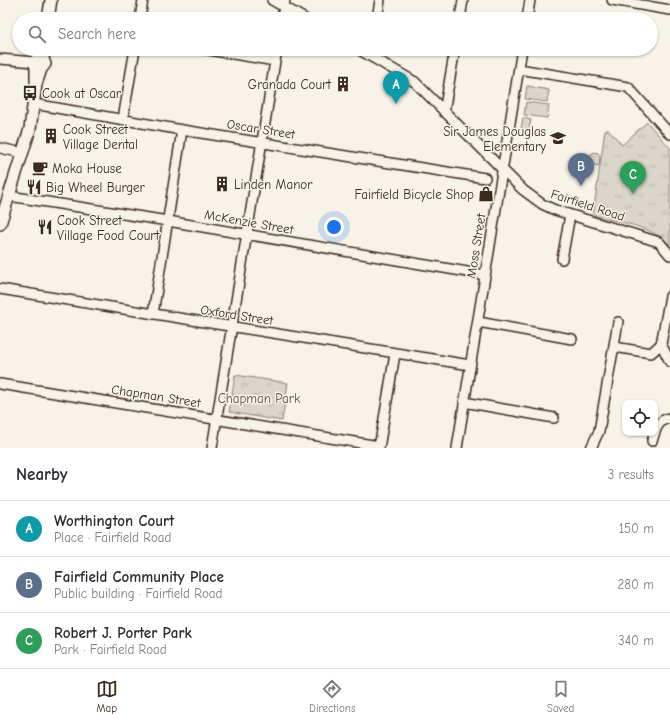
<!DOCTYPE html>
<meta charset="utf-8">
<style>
:root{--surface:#fff;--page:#f2f2f3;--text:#2b2b33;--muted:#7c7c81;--line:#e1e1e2;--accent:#3b2a1e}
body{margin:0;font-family:"Comic Neue",sans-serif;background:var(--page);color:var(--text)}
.controls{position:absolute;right:12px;bottom:12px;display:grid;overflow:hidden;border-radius:8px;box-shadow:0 1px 3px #0004}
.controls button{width:36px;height:36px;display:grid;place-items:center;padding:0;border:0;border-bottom:1px solid var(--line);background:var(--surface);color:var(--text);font:20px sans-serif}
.you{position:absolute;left:334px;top:227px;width:14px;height:14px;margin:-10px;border:3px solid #fff;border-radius:50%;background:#1a73e8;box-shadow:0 0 0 6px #1a73e833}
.badge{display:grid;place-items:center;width:26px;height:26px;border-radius:50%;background:var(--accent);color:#fff;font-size:13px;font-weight:700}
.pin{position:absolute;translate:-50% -33px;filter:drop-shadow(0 1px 2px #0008)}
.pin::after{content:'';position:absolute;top:21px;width:14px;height:12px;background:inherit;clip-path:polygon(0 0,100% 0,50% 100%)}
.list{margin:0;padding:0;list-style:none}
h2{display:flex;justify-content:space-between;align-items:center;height:52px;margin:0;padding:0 16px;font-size:17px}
h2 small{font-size:13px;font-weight:400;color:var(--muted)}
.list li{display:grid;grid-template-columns:26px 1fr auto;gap:12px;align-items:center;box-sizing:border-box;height:56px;padding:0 16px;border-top:1px solid var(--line)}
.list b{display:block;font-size:15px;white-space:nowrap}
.list p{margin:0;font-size:13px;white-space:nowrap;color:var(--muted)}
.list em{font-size:13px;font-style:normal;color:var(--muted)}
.icon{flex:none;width:22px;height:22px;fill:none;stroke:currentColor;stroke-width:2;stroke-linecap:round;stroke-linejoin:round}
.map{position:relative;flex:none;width:670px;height:448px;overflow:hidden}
.search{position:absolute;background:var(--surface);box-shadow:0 1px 3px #0004;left:12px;right:12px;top:12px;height:44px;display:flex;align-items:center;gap:10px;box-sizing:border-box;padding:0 14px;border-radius:22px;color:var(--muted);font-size:15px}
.sheet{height:220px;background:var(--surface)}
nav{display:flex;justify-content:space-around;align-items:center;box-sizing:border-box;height:56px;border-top:1px solid var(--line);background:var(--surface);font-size:11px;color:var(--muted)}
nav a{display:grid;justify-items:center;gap:2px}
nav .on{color:var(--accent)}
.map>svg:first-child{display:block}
</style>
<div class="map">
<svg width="670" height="448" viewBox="0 0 670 448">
<defs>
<pattern id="park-tufts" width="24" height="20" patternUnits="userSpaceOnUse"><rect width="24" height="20" fill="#dbd6cb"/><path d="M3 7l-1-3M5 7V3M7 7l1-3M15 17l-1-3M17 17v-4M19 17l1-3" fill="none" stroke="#bdb8ae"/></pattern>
</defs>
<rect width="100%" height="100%" fill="#f7f3e8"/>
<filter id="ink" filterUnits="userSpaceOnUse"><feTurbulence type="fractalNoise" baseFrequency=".025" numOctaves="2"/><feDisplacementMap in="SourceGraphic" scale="8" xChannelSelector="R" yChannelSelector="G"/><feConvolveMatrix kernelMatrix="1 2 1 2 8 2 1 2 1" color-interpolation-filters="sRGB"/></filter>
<g filter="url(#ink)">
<!-- grass -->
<path fill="#dbd6cb" stroke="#8b8074" d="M 527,86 L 549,90 L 547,102 L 525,99 Z
M 526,102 L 549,105 L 547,118 L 524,115 Z"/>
<!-- park -->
<path fill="url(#park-tufts)" stroke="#8b8074" d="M 523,118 L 531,120 L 528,135 L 522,134 L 523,129 L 521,128 Z
M 647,122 L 670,148 L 670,245 C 653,226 617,222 593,215 L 605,130 L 609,130 L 622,145 Z
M 594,152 L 598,153 L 600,156 L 599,166 L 586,163 L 587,157 Z
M 235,375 L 288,383 L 282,421 L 229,412 Z"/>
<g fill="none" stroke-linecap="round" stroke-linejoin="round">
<defs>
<path id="minor" d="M 272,0 L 305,19
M 612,0 L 670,10
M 140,19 L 143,0
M 282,19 L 285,0
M 377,19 L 380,0
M 460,19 L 463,0
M 527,19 L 530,0
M 203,49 L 275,61
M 358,49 L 415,82 L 523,190 L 542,204 L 555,210 L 659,242 L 670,255
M 0,59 L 34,62
M 519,69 L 628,87 L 670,134
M 34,104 L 182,130 L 485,178
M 444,112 L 455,49
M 123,119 L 135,49
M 0,148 L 23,153
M 9,196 L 168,221 L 485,275
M 562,259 L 570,215
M 0,289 L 470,365
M 670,296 L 661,344 L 670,362
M 153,314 L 182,130
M 478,322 L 572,339
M 614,347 L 651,353 L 661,344
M 0,384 L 379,446
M 464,402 L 554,418
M 652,441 C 656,430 657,420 670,418
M 212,448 L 277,49
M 379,448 L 395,354
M 457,448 L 522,49
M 591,448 L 599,431 L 618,322"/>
<path id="major" d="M 48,19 L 51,0
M 36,80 L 36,68 L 34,62 L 38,58 L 41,49
M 0,224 L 30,129 L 36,84 L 41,69 L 45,64 L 43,59 L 44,49"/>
</defs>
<!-- minor casing -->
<use href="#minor" stroke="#3b2a1e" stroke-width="12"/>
<!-- major casing -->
<use href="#major" stroke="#3b2a1e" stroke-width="14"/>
<!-- minor -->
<use href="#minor" stroke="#f7f3e8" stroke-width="9"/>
<!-- major -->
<use href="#major" stroke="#f7f3e8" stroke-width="11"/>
</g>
</g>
<!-- icons -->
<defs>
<symbol id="building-bare" viewBox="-9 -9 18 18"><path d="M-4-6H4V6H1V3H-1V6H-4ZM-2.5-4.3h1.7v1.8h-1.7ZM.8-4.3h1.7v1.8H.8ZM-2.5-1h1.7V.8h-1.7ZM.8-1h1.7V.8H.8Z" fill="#3b2a1e" stroke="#f7f3e8" stroke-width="2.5" paint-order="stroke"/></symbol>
<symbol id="bus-bare" viewBox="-9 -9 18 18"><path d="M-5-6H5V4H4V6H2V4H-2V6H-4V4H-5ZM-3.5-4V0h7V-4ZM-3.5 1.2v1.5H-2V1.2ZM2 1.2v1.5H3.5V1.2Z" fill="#3b2a1e" stroke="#f7f3e8" stroke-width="2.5" paint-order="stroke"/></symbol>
<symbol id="school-bare" viewBox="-9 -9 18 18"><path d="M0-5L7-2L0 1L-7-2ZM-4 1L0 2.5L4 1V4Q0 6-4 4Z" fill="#3b2a1e" stroke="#f7f3e8" stroke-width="2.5" paint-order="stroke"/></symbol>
<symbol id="cafe-bare" viewBox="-9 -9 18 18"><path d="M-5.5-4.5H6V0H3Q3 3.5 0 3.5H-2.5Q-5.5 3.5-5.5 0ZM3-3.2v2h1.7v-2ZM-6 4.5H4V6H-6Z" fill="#3b2a1e" stroke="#f7f3e8" stroke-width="2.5" paint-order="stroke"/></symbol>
<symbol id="restaurant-bare" viewBox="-9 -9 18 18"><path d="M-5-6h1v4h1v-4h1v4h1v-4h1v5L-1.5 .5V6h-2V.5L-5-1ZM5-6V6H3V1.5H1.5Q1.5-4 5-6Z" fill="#3b2a1e" stroke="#f7f3e8" stroke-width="2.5" paint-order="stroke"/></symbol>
<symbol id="shop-bare" viewBox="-9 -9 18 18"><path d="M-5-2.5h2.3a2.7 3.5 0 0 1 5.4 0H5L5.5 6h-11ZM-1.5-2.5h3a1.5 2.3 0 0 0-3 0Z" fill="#3b2a1e" stroke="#f7f3e8" stroke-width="2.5" paint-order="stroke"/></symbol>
</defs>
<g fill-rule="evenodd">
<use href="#building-bare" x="332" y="73" width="22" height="22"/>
<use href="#bus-bare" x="19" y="82" width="22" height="22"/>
<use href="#building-bare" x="40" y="125" width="22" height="22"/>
<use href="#school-bare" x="547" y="127" width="22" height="22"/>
<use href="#cafe-bare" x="29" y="157" width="22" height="22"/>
<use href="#building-bare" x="211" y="173" width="22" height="22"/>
<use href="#restaurant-bare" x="23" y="176" width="22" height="22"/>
<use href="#shop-bare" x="475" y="183" width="22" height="22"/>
<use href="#restaurant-bare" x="34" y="216" width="22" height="22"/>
</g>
<g text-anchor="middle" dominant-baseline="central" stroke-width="3" stroke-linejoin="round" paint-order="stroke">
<!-- poi labels -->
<g font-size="13" fill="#3b2a1e" stroke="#f7f3e8" text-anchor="start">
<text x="331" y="84" text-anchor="end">Granada Court</text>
<text x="42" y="93">Cook at Oscar</text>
<text x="63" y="129">Cook Street<tspan x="63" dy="15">Village Dental</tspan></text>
<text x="546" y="131" text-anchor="end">Sir James Douglas<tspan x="546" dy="15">Elementary</tspan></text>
<text x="52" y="168">Moka House</text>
<text x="234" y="184">Linden Manor</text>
<text x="46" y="187">Big Wheel Burger</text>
<text x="474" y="194" text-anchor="end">Fairfield Bicycle Shop</text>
<text x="57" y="220">Cook Street<tspan x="57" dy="15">Village Food Court</tspan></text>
</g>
<!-- street labels -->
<g font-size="13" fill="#3b2a1e" stroke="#f7f3e8">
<text transform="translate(261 129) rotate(9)">Oscar Street</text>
<text transform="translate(588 205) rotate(18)">Fairfield Road</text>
<text transform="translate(249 222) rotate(10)">McKenzie Street</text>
<text transform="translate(476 246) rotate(-81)">Moss Street</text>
<text transform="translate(237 315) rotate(9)">Oxford Street</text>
<text transform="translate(156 396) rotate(9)">Chapman Street</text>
</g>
<!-- park labels -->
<g font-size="13" fill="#5b4c41" stroke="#f7f3e8">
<text x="259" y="398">Chapman Park</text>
</g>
</g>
</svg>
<div class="controls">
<button><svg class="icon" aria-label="locate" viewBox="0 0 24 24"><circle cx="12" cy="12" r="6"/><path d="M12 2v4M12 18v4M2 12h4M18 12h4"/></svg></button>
</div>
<div class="you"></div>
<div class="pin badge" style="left:396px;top:104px;background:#0f9aa8">A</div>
<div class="pin badge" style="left:581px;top:186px;background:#5c6f8a">B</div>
<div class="pin badge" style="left:633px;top:194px;background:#2e9e5b">C</div>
<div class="search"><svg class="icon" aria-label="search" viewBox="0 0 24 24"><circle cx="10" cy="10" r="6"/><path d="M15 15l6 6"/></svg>Search here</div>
</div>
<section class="sheet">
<h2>Nearby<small>3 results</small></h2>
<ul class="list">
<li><span class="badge" style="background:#0f9aa8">A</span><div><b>Worthington Court</b><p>Place · Fairfield Road</p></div><em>150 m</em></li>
<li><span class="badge" style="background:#5c6f8a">B</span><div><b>Fairfield Community Place</b><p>Public building · Fairfield Road</p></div><em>280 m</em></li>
<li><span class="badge" style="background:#2e9e5b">C</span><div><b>Robert J. Porter Park</b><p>Park · Fairfield Road</p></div><em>340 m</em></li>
</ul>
</section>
<nav>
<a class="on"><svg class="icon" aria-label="map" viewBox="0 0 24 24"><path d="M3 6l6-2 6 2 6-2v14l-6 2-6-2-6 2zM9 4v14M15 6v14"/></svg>Map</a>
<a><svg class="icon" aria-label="directions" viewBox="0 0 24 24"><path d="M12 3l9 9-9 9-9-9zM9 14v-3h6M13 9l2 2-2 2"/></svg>Directions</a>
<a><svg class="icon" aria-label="saved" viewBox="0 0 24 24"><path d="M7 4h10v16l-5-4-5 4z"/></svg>Saved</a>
</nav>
